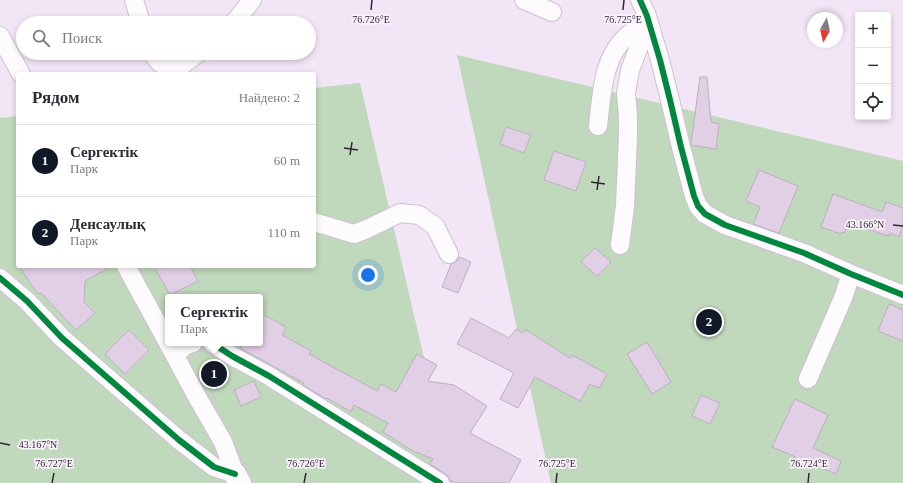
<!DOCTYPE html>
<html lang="ru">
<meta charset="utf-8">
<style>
:root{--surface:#fff;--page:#f2f2f3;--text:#2b2b33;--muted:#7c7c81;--line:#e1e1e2;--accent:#111827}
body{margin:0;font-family:"Times New Roman",serif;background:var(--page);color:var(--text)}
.controls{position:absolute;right:12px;top:12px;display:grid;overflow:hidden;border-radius:4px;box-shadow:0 2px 6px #0003}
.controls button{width:36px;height:36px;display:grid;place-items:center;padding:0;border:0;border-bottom:1px solid var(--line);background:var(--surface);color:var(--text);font:20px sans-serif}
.compass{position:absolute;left:807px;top:12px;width:36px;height:36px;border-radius:50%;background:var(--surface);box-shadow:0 2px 6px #0003;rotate:188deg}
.you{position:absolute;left:368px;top:275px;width:14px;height:14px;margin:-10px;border:3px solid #fff;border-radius:50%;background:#1a73e8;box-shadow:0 0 0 6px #1a73e833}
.badge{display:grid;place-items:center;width:26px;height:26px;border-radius:50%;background:var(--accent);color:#fff;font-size:13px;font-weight:700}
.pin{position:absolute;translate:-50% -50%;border:2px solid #fff;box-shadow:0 1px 4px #0006}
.popup{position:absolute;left:165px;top:294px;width:98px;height:52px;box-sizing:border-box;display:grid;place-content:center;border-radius:4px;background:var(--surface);filter:drop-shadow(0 1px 3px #0005);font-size:13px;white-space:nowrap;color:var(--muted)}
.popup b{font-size:15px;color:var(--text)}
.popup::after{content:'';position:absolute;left:50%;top:100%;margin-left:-8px;border:8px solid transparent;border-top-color:var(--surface)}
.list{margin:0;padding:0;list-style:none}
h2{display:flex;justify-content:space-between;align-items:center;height:52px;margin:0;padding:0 16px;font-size:17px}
h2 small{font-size:13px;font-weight:400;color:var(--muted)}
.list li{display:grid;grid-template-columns:26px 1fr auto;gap:12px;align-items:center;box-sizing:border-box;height:72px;padding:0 16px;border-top:1px solid var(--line)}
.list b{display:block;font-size:15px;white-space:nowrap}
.list p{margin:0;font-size:13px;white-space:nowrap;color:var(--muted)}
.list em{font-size:13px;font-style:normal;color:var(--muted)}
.icon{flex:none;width:22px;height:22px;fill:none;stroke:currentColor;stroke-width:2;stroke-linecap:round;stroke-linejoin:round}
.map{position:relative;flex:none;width:903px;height:483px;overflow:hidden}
.search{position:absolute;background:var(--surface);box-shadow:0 2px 6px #0003;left:16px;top:16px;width:300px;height:44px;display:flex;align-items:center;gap:10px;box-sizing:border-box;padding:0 14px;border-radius:22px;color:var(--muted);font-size:15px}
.panel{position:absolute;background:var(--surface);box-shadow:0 2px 6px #0003;left:16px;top:72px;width:300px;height:196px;border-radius:4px}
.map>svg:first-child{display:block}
</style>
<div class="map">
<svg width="903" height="483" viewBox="0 0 903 483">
<rect width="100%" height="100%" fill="#f2e5f6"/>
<!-- green -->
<path fill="#c0d8bb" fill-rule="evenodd" d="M 457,55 L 903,161 L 903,483 L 551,483 Z
M 360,83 L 453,483 L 0,483 L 0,118 L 18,116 L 18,266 L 314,266 L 314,88 ZM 168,297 L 260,297 L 260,343 L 168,343 Z"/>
<!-- building -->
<path fill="#e1cfe6" stroke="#bdb0c0" d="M 700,77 L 707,77 L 711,122 L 719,124 L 716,149 L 691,145 L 691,144 Z
M 506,127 L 531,135 L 524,153 L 500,144 Z
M 554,151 L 586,162 L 576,191 L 544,180 Z
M 759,170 L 798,186 L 779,233 L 753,224 L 760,207 L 746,201 Z
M 833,194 L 882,212 L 886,202 L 903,208 L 903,225 L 899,237 L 890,233 L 889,236 L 848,223 L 844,233 L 842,232 L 841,234 L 821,227 Z
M 595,248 L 611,262 L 597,276 L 581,262 Z
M 459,257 L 471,262 L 458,293 L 442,287 L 451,264 L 454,263 L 458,260 Z
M 19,266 L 112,266 L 85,281 L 84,302 L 95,313 L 76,330 L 41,293 L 38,294 Z
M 154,266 L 190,266 L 198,281 L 170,295 Z
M 889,304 L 903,310 L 903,341 L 878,331 Z
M 260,313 L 286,327 L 282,335 L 311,351 L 309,354 L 377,391 L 381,384 L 396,392 L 417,354 L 437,365 L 428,381 L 454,385 L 487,406 L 470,433 L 521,460 L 509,483 L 455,483 L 450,480 L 449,478 L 446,474 L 430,464 L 433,459 L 413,451 L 383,432 L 388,423 L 354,405 L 351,412 L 327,398 L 326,399 L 303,385 L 304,383 L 240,348 L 242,343 L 260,343 Z
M 471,318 L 509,338 L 516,329 L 522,333 L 526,330 L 570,358 L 572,355 L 607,374 L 599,388 L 590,384 L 580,401 L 535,377 L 518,408 L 500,399 L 514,373 L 457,344 Z
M 129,330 L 149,350 L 125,374 L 105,354 Z
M 647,342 L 671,382 L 652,394 L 627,354 Z
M 254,381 L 261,397 L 241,406 L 234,390 Z
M 701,395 L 720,403 L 710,424 L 692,416 Z
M 795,399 L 828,415 L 813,448 L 841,461 L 836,474 L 815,465 L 813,469 L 794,461 L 796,457 L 772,447 Z"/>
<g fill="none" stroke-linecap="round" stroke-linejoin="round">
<defs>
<path id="minor" d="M 134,0 L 141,23
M 524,0 L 552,12
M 640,0 L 647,16 L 660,60 L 670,100 L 681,147 L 694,196 L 698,206 L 705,214 L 725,225 L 804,253 L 851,274 L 903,295
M 233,23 L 238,18 L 252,0
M 0,36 L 21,74
M 153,53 C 159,66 165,66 178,68
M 179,74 L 178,68 L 198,53
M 598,126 C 602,94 602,53 632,32 C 637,28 644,27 649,24
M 314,222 L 354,234 L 367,229 L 400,213 L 419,215 L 435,226 L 449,254
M 620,245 L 625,206 L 628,136 L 628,116 L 626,93 L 630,70 L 640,44 L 651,31
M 126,266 L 168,343
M 0,278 L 27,301 L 62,338 L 179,440 L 214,467 L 235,474
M 168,343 L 196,395 L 223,442 L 235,474
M 212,343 L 232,356 L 269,376 L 440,483
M 175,356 L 184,346 L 193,343
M 808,379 L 843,298 L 851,274"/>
<path id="tertiary" d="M 235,474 L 240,483"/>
</defs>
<!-- minor casing -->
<use href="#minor" stroke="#cfc1d2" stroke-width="20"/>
<!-- tertiary casing -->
<use href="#tertiary" stroke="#cfc1d2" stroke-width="24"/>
<!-- minor -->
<use href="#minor" stroke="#fdfbfe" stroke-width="18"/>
<!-- tertiary -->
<use href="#tertiary" stroke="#fdfbfe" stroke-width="22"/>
<defs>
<path id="cycleway" d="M 640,0 L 647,16 L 660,60 L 670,100 L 681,147 L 694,196 L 698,206 L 705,214 L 725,225 L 804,253 L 851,274 L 903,295
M 0,278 L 27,301 L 62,338 L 179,440 L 214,467 L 235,474
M 212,343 L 232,356 L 269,376 L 440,483"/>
</defs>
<!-- cycleway casing -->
<use href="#cycleway" stroke="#faf2fc" stroke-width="8"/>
<!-- cycleway -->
<use href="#cycleway" stroke="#00873e" stroke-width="6"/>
</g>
<!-- ticks -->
<path fill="none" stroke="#352538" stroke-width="1.5" d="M 371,10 L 372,0M 623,10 L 624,0M 344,148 L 358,150M 350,155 L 352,142M 591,182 L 605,184M 597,190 L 599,176M 893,225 L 903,226M 0,443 L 10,445M 52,483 L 54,473M 304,483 L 306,473M 556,483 L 557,473M 808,483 L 809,473"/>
<g font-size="10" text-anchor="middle" fill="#352538" stroke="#faf2fc" stroke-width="3.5" stroke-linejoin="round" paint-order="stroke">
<text x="371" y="23">76.726°E</text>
<text x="623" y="23">76.725°E</text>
<text x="865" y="228">43.166°N</text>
<text x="38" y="448">43.167°N</text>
<text x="54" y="467">76.727°E</text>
<text x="306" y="467">76.726°E</text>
<text x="557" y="467">76.725°E</text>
<text x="809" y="467">76.724°E</text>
</g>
</svg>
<div class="controls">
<button>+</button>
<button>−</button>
<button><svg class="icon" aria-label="locate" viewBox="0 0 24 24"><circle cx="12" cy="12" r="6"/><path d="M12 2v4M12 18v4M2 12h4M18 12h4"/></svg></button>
</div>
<svg class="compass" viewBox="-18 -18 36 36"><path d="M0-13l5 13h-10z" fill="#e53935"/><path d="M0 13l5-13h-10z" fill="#7c7c81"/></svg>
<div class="you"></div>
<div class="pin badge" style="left:214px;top:374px">1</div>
<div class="popup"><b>Сергектік</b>Парк</div>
<div class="pin badge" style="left:709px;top:322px">2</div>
<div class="search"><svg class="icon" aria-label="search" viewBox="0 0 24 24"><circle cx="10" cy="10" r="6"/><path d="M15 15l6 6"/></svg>Поиск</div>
<section class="panel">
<h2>Рядом<small>Найдено: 2</small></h2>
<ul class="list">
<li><span class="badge">1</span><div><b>Сергектік</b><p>Парк</p></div><em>60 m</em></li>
<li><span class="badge">2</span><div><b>Денсаулық</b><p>Парк</p></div><em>110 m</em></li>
</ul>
</section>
</div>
